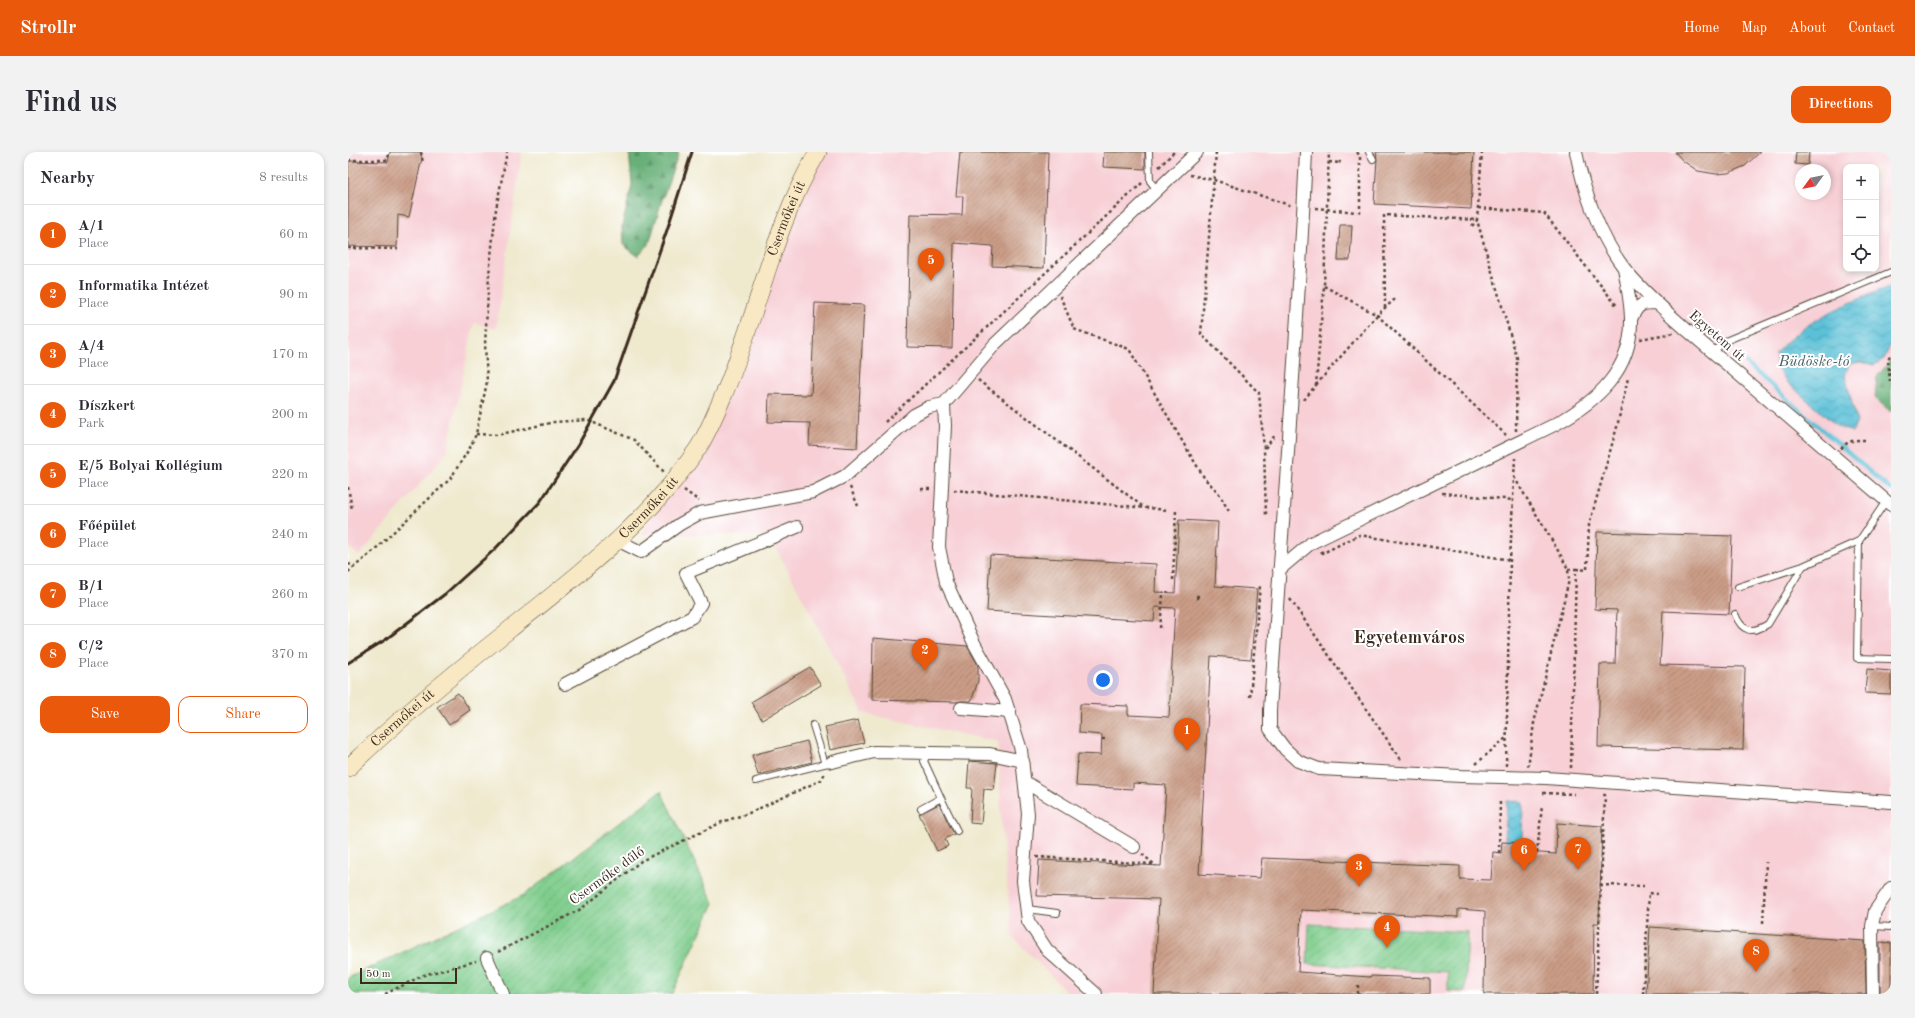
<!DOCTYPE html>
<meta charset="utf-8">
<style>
:root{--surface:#fff;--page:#f2f2f3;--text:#2b2b33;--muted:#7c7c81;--line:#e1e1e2;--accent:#ea580c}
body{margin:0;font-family:"Old Standard TT",serif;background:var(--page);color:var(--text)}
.controls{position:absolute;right:12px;top:12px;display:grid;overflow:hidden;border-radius:8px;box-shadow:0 2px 6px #0003}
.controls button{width:36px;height:36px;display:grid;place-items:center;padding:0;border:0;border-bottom:1px solid var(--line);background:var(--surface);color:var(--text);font:20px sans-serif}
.compass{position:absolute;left:1447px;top:12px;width:36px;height:36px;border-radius:50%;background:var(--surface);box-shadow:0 2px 6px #0003;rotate:237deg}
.scale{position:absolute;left:12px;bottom:10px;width:97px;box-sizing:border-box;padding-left:4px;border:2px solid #3b2a1e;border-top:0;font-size:11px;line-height:14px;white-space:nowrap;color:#3b2a1e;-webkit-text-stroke:3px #fff;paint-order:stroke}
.you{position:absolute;left:755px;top:528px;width:14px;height:14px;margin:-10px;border:3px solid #fff;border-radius:50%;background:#1a73e8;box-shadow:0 0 0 6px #1a73e833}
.badge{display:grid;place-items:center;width:26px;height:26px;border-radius:50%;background:var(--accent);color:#fff;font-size:13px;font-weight:700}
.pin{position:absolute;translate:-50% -33px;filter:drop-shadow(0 1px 2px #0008)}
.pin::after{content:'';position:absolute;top:21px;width:14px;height:12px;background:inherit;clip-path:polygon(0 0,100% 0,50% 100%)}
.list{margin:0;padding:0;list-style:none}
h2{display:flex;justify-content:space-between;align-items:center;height:52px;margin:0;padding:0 16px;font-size:17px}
h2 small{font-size:13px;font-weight:400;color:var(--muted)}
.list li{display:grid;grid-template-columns:26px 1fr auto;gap:12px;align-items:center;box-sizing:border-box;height:60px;padding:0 16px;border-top:1px solid var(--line)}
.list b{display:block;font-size:15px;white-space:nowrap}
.list p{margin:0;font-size:13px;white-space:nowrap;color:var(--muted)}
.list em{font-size:13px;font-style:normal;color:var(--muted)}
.actions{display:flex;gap:8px;padding:12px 16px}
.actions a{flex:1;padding:9px 0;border:1px solid var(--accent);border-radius:12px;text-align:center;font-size:14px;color:var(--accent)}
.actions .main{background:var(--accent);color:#fff}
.icon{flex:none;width:22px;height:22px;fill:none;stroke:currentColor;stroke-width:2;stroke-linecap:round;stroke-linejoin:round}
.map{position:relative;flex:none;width:1543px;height:842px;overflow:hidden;border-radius:12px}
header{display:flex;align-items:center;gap:24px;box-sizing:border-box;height:56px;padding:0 20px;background:var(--accent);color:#fff}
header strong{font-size:19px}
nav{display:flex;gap:22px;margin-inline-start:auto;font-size:14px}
.intro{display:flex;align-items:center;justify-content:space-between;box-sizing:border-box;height:96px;padding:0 24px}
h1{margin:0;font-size:28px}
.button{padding:10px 18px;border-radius:12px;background:var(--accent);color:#fff;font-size:14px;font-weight:700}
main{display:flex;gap:24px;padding:0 24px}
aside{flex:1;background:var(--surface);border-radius:12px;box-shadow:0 2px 6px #0003}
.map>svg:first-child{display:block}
</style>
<header>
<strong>Strollr</strong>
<nav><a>Home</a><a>Map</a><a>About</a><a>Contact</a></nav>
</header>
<div class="intro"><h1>Find us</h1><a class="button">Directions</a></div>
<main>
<aside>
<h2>Nearby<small>8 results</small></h2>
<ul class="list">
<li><span class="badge">1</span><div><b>A/1</b><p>Place</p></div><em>60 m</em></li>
<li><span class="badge">2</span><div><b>Informatika Intézet</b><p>Place</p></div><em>90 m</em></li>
<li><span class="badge">3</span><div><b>A/4</b><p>Place</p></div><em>170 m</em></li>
<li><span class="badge">4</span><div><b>Díszkert</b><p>Park</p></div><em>200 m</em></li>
<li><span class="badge">5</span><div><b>E/5 Bolyai Kollégium</b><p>Place</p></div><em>220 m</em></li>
<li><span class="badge">6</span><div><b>Főépület</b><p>Place</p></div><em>240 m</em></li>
<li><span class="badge">7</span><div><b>B/1</b><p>Place</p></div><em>260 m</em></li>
<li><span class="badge">8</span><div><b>C/2</b><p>Place</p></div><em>370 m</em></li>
</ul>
<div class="actions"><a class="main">Save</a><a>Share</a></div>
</aside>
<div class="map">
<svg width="1543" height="842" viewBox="0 0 1543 842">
<defs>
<pattern id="forest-firs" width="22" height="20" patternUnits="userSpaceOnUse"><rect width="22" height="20" fill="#67b078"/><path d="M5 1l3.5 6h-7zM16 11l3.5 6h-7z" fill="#568f62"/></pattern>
<pattern id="garden-furrows" width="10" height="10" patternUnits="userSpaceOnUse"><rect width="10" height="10" fill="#7fcd8d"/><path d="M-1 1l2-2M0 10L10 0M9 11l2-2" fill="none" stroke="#6fb079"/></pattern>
<pattern id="water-waves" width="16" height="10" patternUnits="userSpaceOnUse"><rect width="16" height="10" fill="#5bc1d8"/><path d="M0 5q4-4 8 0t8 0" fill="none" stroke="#4c9daf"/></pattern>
<pattern id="building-hatch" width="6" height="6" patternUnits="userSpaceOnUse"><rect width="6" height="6" fill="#cb9d87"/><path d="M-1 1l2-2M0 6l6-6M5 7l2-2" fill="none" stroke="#a6806e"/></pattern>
</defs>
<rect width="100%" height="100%" fill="#fff"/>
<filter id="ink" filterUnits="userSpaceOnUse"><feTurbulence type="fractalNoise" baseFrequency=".025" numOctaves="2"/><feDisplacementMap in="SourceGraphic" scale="8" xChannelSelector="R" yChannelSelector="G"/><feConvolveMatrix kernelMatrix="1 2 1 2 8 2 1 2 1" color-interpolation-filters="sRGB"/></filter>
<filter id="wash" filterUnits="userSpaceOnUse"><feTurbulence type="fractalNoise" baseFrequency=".012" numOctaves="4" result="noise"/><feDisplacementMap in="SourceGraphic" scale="16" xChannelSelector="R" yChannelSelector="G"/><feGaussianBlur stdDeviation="0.9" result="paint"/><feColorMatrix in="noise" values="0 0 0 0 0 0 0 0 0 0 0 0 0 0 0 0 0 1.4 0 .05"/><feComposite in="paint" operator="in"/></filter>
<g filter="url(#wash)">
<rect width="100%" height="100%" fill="#efe9ce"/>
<!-- built -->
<path fill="#f7cfd5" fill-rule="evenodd" d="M 0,0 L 174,0 L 148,177 L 126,171 L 99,300 L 11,404 L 0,394 Z
M 477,0 L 1543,0 L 1543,842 L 721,842 L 664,784 L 653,669 L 650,590 L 515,561 L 422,384 L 292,382 L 373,262 L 414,160 L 451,51 ZM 1498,15 L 1528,15 L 1528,117 L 1498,117 ZM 1453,18 L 1477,18 L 1477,42 L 1453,42 Z"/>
<!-- forest -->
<path fill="url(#forest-firs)" stroke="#516d4b" d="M 281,0 L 331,0 L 314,48 L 301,92 L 290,104 L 275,93 L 274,75 L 284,32 Z
M 1543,208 L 1543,260 L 1527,246 L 1529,225 Z"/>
<!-- garden -->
<path fill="url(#garden-furrows)" stroke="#5d7c56" d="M 313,639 L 366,751 L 324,842 L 0,842 L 0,826 L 176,743 Z
M 961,772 L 1120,780 L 1117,840 L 1100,839 L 1100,820 L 959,812 Z"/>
<!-- water -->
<path fill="url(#water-waves)" stroke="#4b767b" d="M 1543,134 L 1543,192 L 1536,207 L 1526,213 L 1513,210 L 1501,212 L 1497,224 L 1509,270 L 1504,280 L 1490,275 L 1440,231 L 1428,215 L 1428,201 C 1458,166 1502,151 1543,134 Z
M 1159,649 L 1175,650 L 1174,690 L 1157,689 Z"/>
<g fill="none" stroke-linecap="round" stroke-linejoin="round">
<!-- stream -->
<path stroke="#5bc1d8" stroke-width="4" d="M 1398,211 L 1543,338"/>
</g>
<g id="blocks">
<!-- building -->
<path fill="url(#building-hatch)" d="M 42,0 L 72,0 L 74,6 L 61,65 L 50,63 L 49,95 L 0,94 L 0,9 L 40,10 Z
M 612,0 L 700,0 L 696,116 L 644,114 L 645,94 L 606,91 L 604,196 L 559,195 L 562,62 L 614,63 L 615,44 L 608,44 Z
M 756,0 L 797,0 L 797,17 L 755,15 Z
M 1028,0 L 1126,0 L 1123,57 L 1026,52 L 1029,7 Z
M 1327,0 L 1412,0 L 1397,14 L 1380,21 L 1368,22 L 1350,19 L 1335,9 Z
M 1448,0 L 1461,0 L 1460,13 L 1447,12 Z
M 992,73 L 1004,73 L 1002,108 L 990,108 Z
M 467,151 L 516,153 L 509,296 L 461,293 L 462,271 L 420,270 L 421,242 L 463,243 Z
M 831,368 L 870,370 L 867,434 L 909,437 L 903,507 L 863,504 L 851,722 L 912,726 L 914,706 L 1112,714 L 1112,727 L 1143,728 L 1145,700 L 1153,701 L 1154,690 L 1176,691 L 1176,700 L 1208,702 L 1209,671 L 1254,674 L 1251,771 L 1246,771 L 1245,842 L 1136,842 L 1137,759 L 1110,757 L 1110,765 L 953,758 L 950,820 L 1022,825 L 1022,824 L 1082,826 L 1082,842 L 806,842 L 811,747 L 689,744 L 691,708 L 813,714 L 818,633 L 785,631 L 785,637 L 728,634 L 730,602 L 753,603 L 754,583 L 731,581 L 732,552 L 780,554 L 780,563 L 821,565 L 827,456 L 807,455 L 806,469 L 639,459 L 642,403 L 808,412 L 807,440 L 827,441 Z
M 1249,380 L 1384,384 L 1381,462 L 1315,459 L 1312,513 L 1397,515 L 1395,598 L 1250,595 L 1252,512 L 1267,512 L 1269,458 L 1247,457 Z
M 525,486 L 619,494 L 629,511 L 630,516 L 630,529 L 624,547 L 623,549 L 613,549 L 608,550 L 524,548 Z
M 462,515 L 473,533 L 414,568 L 403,550 Z
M 1519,517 L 1543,519 L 1543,542 L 1517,541 Z
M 110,541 L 122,558 L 101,573 L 89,555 Z
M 510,568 L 516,591 L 482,598 L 477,575 Z
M 459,589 L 464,610 L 410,623 L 404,603 Z
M 621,609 L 649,611 L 646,638 L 636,637 L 633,672 L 622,671 L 624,636 L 619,636 Z
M 591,652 L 606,682 L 597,687 L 600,694 L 589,699 L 571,662 Z
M 1302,775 L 1517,789 L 1518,842 L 1298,842 Z
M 1532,790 L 1543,791 L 1543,842 L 1532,842 Z"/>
</g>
</g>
<g filter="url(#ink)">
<use href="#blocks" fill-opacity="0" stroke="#564738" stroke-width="1"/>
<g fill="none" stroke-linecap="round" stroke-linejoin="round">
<defs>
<path id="service" d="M 801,0 L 802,29 L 809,38
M 1021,0 L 1025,7
M 1365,201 L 1375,190 L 1543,120
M 1511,389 L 1509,506 L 1543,507
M 1390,435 L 1455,414
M 1387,462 C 1394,480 1404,482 1420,472 L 1455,414 L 1511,389 L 1538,349
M 465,573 L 477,612
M 580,601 L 576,609 L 593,646
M 408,629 L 484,610
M 573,657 L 593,646 L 609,679
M 679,757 L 709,761
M 1524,774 L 1543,775"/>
<path id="minor" d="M 958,0 C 950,186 934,372 922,558 L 922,577 L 937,597 L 950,609 L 971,617 L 1113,624 L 1198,626 L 1543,650
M 1228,0 C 1236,40 1251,83 1276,116 C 1294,139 1318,159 1340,179 L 1543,353
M 1283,167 C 1290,152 1293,151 1309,151
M 596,252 L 597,274 L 591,395 L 598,430 L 626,491 L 657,547 L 673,598 L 680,662 L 675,729 L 680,769 L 699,798 L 748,842
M 271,389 L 293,400 L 332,372 L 352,361 L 465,340 L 497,324 L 566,263 L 581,255 L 596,252 L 647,192 L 849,0
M 931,418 L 963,391 L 1208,272 C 1249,249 1284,218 1283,168 C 1283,151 1279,133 1276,116
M 217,532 L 344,465 L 353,451 L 338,421 L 449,375
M 613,556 L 662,560
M 484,610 L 526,600 L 642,602 L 675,609
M 677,630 L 786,695
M 139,806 L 155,842
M 1525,842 L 1524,774 L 1527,759 L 1543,736"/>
<g id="secondary">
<path id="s1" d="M 0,616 C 51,567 105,522 161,478 C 230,423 301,370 350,296 C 361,279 368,260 376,242 C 410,163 425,74 470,0"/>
</g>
</defs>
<!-- service casing -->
<use href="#service" stroke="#564738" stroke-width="8"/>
<!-- minor casing -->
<use href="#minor" stroke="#564738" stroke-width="14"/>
<!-- secondary casing -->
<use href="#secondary" stroke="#564738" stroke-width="18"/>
<!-- path -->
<path stroke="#564738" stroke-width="2.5" stroke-dasharray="3 3" stroke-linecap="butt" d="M 73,0 L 75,11
M 868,0 L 853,182 L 911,241 L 916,297 L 918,364
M 1009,0 L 1012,4 L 1012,61
M 1134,0 L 1129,68 L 1169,206 L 1168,279
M 0,8 L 39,8 L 42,0
M 981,10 L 992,11 L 992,10 L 991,11
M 811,15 L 826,0
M 842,23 L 866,28 L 944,54
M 967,56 L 1009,60
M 1130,56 L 1196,61 L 1269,154
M 1124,74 L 1129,68
M 0,96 L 50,97
M 976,134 L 1029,163 L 1158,283
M 712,144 L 726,177 L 781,197 L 837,294 L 857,327 L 870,340 L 882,361
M 1037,156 L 1036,63 L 1129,68
M 1292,187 L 1325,181
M 630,228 L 794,354
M 1542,230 L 1540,207 L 1543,202
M 968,233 L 1029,163 L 1047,147
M 956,248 L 968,233 L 976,134 L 981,0
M 537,270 L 794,31
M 128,282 L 149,283 L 206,270 L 239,268 L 286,288 L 316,320
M 917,296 L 928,282
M 1493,297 C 1501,287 1508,288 1519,288
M 1166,325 L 1212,402 L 1220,417 L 1221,428 L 1186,571 L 1180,615
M 0,335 L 4,357
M 502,335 L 510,354
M 573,337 L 583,337
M 336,338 L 351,349
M 606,338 L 821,358
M 1094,341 L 1166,348
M 973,399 L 975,401 L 1011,383 L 1162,408
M 0,412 L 7,414
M 1220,417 L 1228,417 L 1223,616
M 1228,417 L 1239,418 L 1241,373 L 1269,275 L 1280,226
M 0,420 L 22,402 L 102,327 L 123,294 L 128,282 L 139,230 L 137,192 L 141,123 L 148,57 L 159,0
M 825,428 L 828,358
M 848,444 L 851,444
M 848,446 L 851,446
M 942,447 L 1054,609
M 812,476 L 815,443
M 902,545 L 912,434
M 754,587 L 760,587
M 1128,612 L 1159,585
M 1158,614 L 1162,408 L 1167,306
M 1195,641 L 1226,642
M 1151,701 L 1152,649
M 1189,701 L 1194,654
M 794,702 L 808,714
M 688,705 L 805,712
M 1415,771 L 1418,710
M 150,800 L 233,757 L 293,709 L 374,670 L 401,661 L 473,628 L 477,621
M 37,842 L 76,823 L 128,809
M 1010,842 L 1010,831
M 1248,842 L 1257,643 L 1255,643
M 1295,842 L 1301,741 L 1310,742"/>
<!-- service -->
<use href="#service" stroke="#fff" stroke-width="6"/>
<!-- minor -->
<use href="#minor" stroke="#fff" stroke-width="12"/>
<!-- secondary -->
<use href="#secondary" stroke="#f8e8c3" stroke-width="17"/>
<!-- rail -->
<path stroke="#3b2a1e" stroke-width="3" d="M 0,511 L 37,488 L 97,442 L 147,397 L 192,350 L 230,293 L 266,229 L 319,78 L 344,0"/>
<!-- path-bridge -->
<path stroke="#564738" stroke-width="2.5" stroke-dasharray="3 3" stroke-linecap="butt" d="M 1252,733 L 1296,734"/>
</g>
</g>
<g text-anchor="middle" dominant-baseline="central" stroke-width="4" stroke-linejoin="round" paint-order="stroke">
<!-- street labels -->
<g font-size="14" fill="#3b2a1e" stroke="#fff">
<text stroke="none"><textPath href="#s1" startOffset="722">Csermőkei út</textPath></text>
<text transform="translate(1369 184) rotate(41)">Egyetem út</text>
<text stroke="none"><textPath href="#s1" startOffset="398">Csermőkei út</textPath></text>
<text stroke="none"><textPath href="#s1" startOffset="74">Csermőkei út</textPath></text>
<text transform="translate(259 724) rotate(-36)">Csermőke dűlő</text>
</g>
<!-- water labels -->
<g font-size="15" font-style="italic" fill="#465f5f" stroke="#fff">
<text x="1466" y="210">Büdöske-tó</text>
</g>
<!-- district labels -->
<g font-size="18" font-weight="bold" fill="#3b2a1e" stroke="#fff">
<text x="1061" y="486">Egyetemváros</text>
</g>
</g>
</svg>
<div class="controls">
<button>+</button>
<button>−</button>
<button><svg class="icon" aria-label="locate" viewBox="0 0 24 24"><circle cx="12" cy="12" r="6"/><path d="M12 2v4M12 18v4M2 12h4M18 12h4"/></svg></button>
</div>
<svg class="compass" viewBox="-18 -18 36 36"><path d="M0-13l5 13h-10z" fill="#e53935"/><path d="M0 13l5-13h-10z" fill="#7c7c81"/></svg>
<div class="scale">50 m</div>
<div class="you"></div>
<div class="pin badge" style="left:839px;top:599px">1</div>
<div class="pin badge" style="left:577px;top:519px">2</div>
<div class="pin badge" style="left:1011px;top:735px">3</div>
<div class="pin badge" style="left:1039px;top:796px">4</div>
<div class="pin badge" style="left:583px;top:129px">5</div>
<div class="pin badge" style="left:1176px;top:719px">6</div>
<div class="pin badge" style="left:1230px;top:718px">7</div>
<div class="pin badge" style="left:1408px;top:820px">8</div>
</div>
</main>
